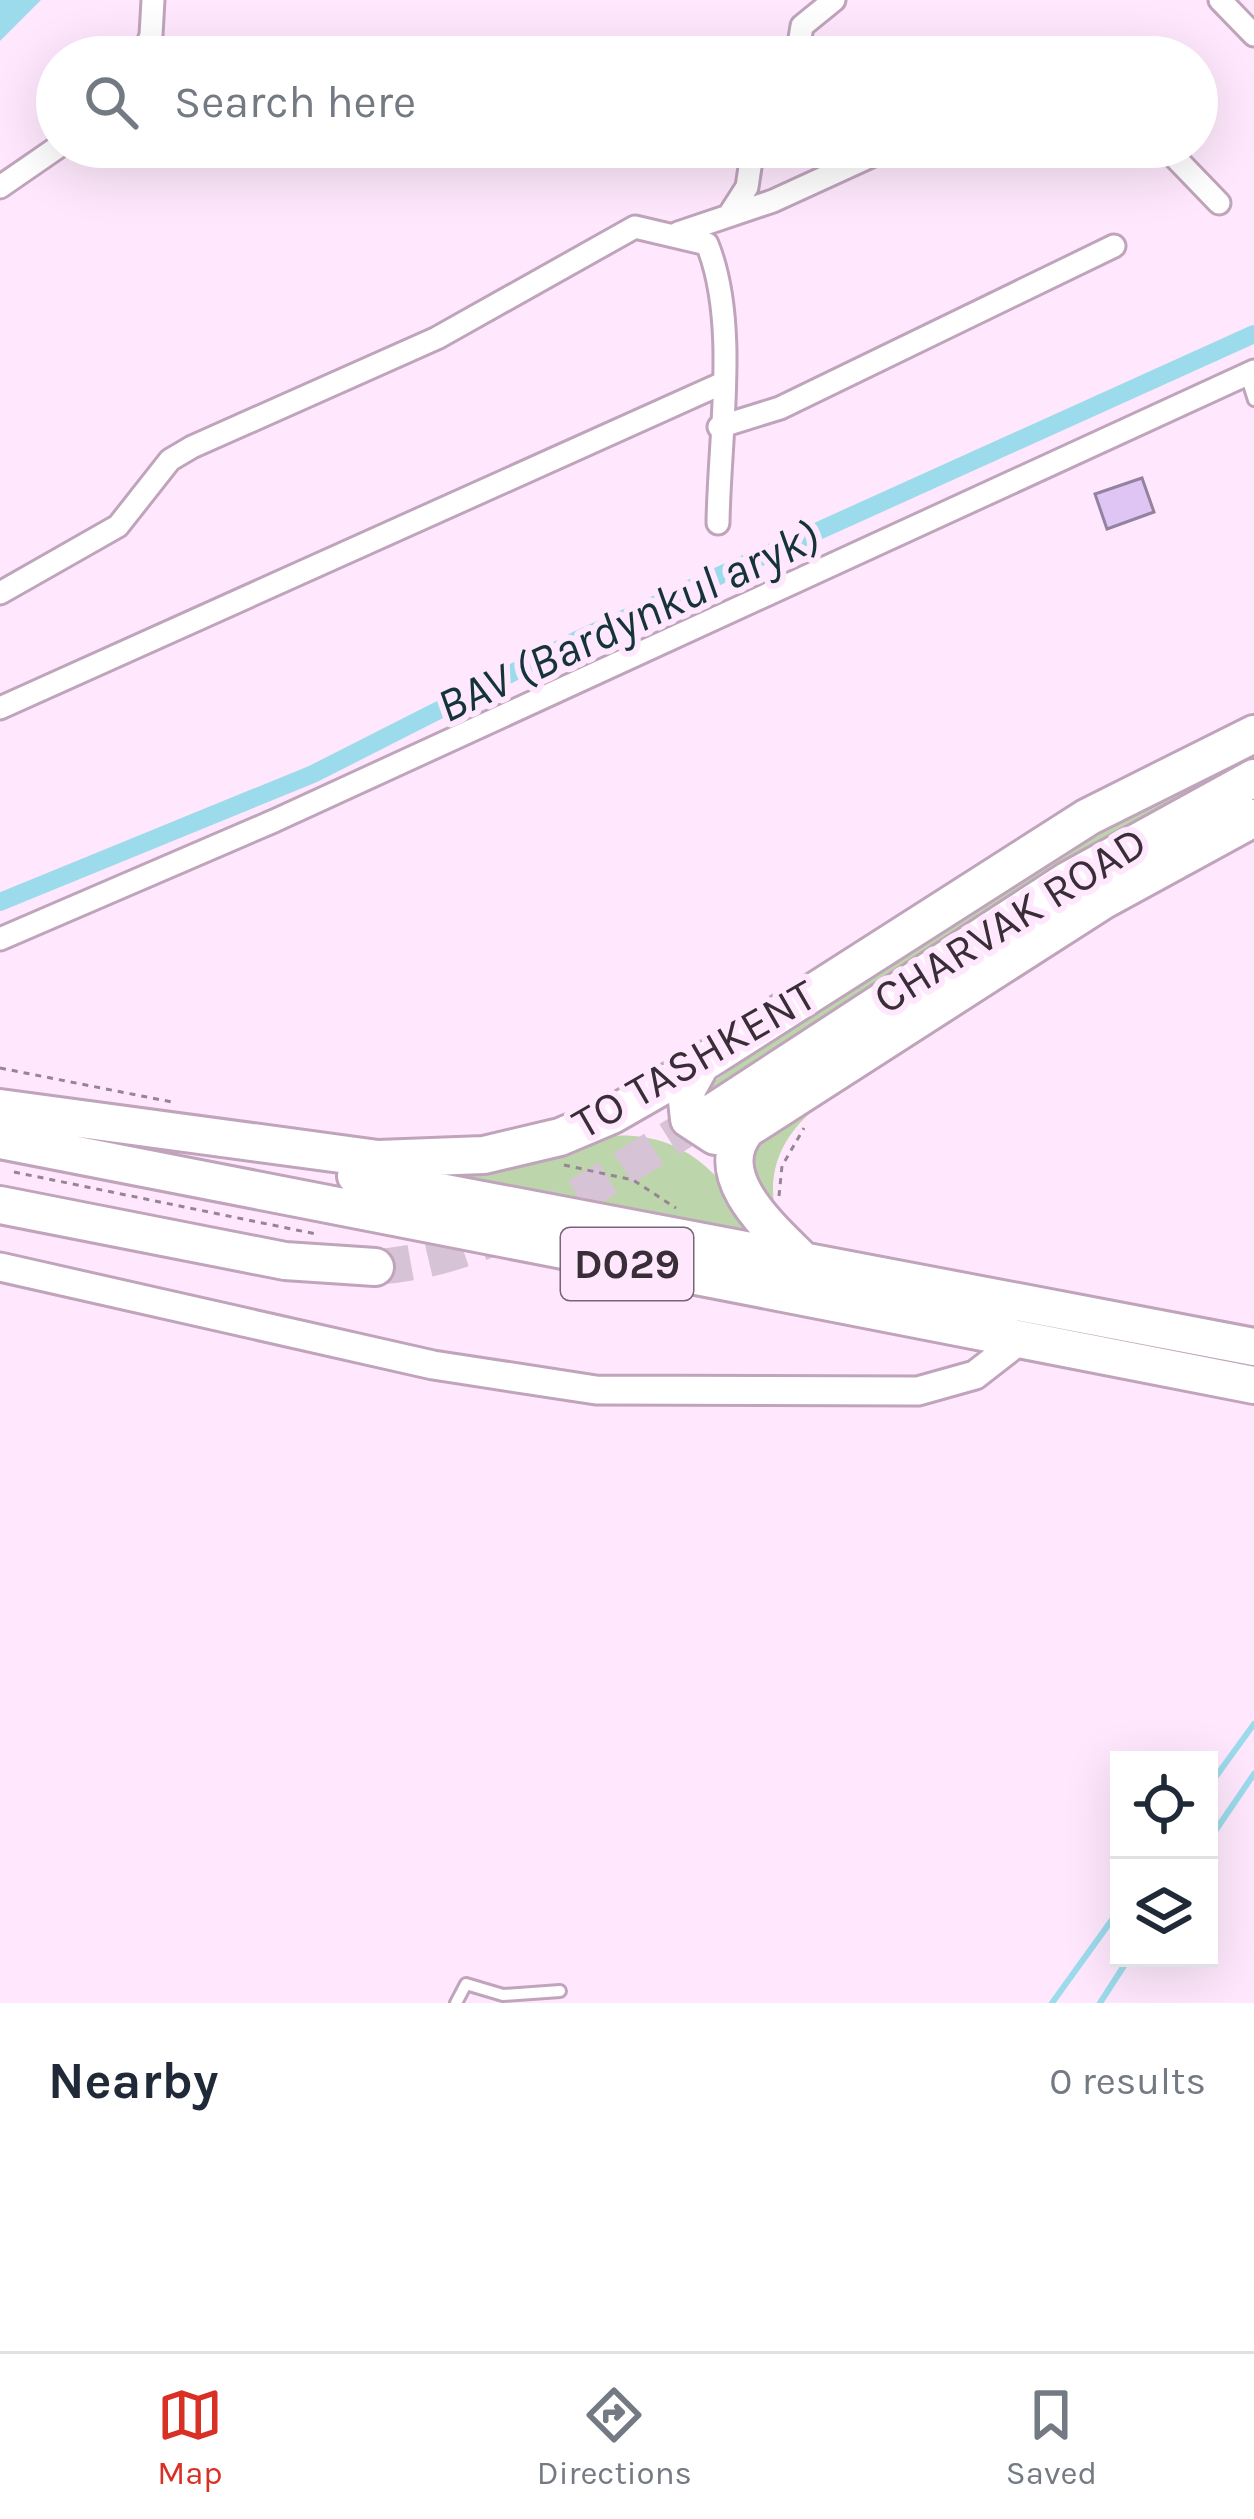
<!DOCTYPE html>
<style>
:root{--surface:#fff;--page:#f6f6f7;--text:#1f2937;--muted:#747a83;--line:#e0e1e3;--accent:#d93025}
body{margin:0;font-family:Karla,sans-serif;background:var(--page);color:var(--text)}
.controls{position:absolute;right:36px;bottom:36px;display:grid;overflow:hidden;border-radius:0px;box-shadow:0 12px 48px #0002}
.controls button{width:108px;height:108px;display:grid;place-items:center;padding:0;border:0;border-bottom:3px solid var(--line);background:var(--surface);color:var(--text);font:60px sans-serif}
.list{margin:0;padding:0;list-style:none}
h2{display:flex;justify-content:space-between;align-items:center;height:156px;margin:0;padding:0 48px;font-size:51px}
h2 small{font-size:39px;font-weight:400;color:var(--muted)}
.icon{flex:none;width:66px;height:66px;fill:none;stroke:currentColor;stroke-width:2;stroke-linecap:round;stroke-linejoin:round}
.map{position:relative;flex:none;width:1254px;height:2003px;overflow:hidden}
.search{position:absolute;background:var(--surface);box-shadow:0 12px 48px #0002;left:36px;right:36px;top:36px;height:132px;display:flex;align-items:center;gap:30px;box-sizing:border-box;padding:0 42px;border-radius:66px;color:var(--muted);font-size:45px}
.sheet{height:348px;background:var(--surface)}
nav{display:flex;justify-content:space-around;align-items:center;box-sizing:border-box;height:168px;border-top:3px solid var(--line);background:var(--surface);font-size:33px;color:var(--muted)}
nav a{display:grid;justify-items:center;gap:6px}
nav .on{color:var(--accent)}
.map>svg:first-child{display:block}
</style>
<div class="map">
<svg width="1254" height="2003" viewBox="0 0 1254 2003">
<rect width="100%" height="100%" fill="#ffe8fd"/>
<!-- green -->
<path fill="#bcd5aa" d="M 1254,747 L 1254,764 L 1059,868 L 703,1096 L 702,1090 L 859,978 L 1055,852 Z
M 1171,881 L 809,1114 C 778,1142 765,1180 778,1219 L 741,1155 L 744,1149 L 1098,919 Z
M 609,1136 C 687,1131 720,1175 761,1234 L 425,1173 Z"/>
<!-- water -->
<path fill="#9bdbec" d="M 0,0 L 41,0 L 0,41 Z"/>
<g fill="none" stroke-linecap="round" stroke-linejoin="round">
<!-- stream -->
<path stroke="#9bdbec" stroke-width="6" d="M 1209,1786 L 1254,1724
M 1209,1840 L 1254,1774
M 1052,2003 L 1119,1910
M 1100,2003 L 1129,1958"/>
<!-- canal -->
<path stroke="#9bdbec" stroke-width="18" d="M 0,902 L 313,774 L 577,640 L 1254,334"/>
</g>
<!-- building -->
<path fill="#dec5f3" stroke="#9383a0" stroke-width="3" d="M 1142,478 L 1154,512 L 1107,529 L 1095,494 Z"/>
<g fill="none" stroke-linecap="round" stroke-linejoin="round">
<!-- highway-tunnel -->
<path stroke="#d7c3d6" stroke-width="36" stroke-dasharray="36 18" stroke-linecap="butt" d="M 375,1267 C 500,1259 609,1175 713,1112"/>
<defs>
<path id="lane" d="M 1246,375 L 1254,400
M 456,2003 L 466,1984 L 503,1995 L 560,1991"/>
<path id="street" d="M 1220,0 L 1254,35
M 143,57 L 151,35 L 153,0
M 797,57 L 802,26 L 834,0
M 1165,147 L 1219,203
M 0,187 L 58,147
M 729,215 L 747,187 L 753,147
M 678,233 L 773,201 L 891,147
M 719,427 L 780,408 L 1114,246
M 0,593 L 118,526 L 170,460 L 192,447 L 437,338 L 635,227 L 707,244 C 739,322 719,438 718,523
M 0,708 L 723,383
M 0,939 L 274,821 L 1254,371"/>
<path id="secondary" d="M 0,1267 L 433,1365 L 596,1390 L 918,1391 L 975,1375 L 1020,1340"/>
<path id="highway" d="M 701,1064 L 686,1091 L 689,1119 L 715,1136 L 739,1134 L 1102,901 L 1254,818
M 0,1108 L 378,1159 L 484,1155 L 560,1137 L 612,1115 L 701,1064 L 1088,817 L 1254,734
M 713,1112 L 1067,881 L 1254,778
M 746,1130 C 709,1176 770,1228 802,1260
M 0,1140 L 1254,1385
M 356,1176 L 1254,1347
M 0,1205 L 285,1261 L 375,1267"/>
</defs>
<!-- lane casing -->
<use href="#lane" stroke="#bfa4bc" stroke-width="16"/>
<!-- street casing -->
<use href="#street" stroke="#bfa4bc" stroke-width="27"/>
<!-- secondary casing -->
<use href="#secondary" stroke="#bfa4bc" stroke-width="33"/>
<!-- highway casing -->
<use href="#highway" stroke="#bfa4bc" stroke-width="42"/>
<!-- path -->
<path stroke="#968594" stroke-width="3" stroke-dasharray="6 6" stroke-linecap="butt" d="M 0,1068 L 172,1102
M 564,1165 L 633,1180 L 676,1208
M 14,1172 L 316,1234
M 779,1196 L 782,1166 L 804,1128"/>
<!-- lane -->
<use href="#lane" stroke="#fff" stroke-width="10"/>
<!-- street -->
<use href="#street" stroke="#fff" stroke-width="21"/>
<!-- secondary -->
<use href="#secondary" stroke="#fff" stroke-width="27"/>
<!-- highway -->
<use href="#highway" stroke="#fff" stroke-width="36"/>
</g>
<g text-anchor="middle" dominant-baseline="central" stroke-width="12" stroke-linejoin="round" paint-order="stroke">
<!-- shield labels -->
<rect fill="#ffe8fd" stroke="#746673" stroke-width="3" x="561" y="1228" width="132" height="72" rx="9"/>
<g font-size="42" font-weight="bold" fill="#392e38">
<text x="627" y="1264">D029</text>
</g>
<!-- street labels -->
<g font-size="45" fill="#392e38" stroke="#ffe8fd">
<text transform="translate(1010 920) rotate(-32)">CHARVAK ROAD</text>
<text transform="translate(694 1059) rotate(-30)">TO TASHKENT</text>
</g>
<!-- water labels -->
<g font-size="48" font-style="italic" fill="#14333b" stroke="#ffe8fd">
<text transform="translate(628 621) rotate(-25)">BAV (Bardynkul aryk)</text>
</g>
</g>
</svg>
<div class="controls">
<button><svg class="icon" aria-label="locate" viewBox="0 0 24 24"><circle cx="12" cy="12" r="6"/><path d="M12 2v4M12 18v4M2 12h4M18 12h4"/></svg></button>
<button><svg class="icon" aria-label="layers" viewBox="0 0 24 24"><path d="M12 4l9 5-9 5-9-5zM3 14l9 5 9-5"/></svg></button>
</div>
<div class="search"><svg class="icon" aria-label="search" viewBox="0 0 24 24"><circle cx="10" cy="10" r="6"/><path d="M15 15l6 6"/></svg>Search here</div>
</div>
<section class="sheet">
<h2>Nearby<small>0 results</small></h2>
<ul class="list">
</ul>
</section>
<nav>
<a class="on"><svg class="icon" aria-label="map" viewBox="0 0 24 24"><path d="M3 6l6-2 6 2 6-2v14l-6 2-6-2-6 2zM9 4v14M15 6v14"/></svg>Map</a>
<a><svg class="icon" aria-label="directions" viewBox="0 0 24 24"><path d="M12 3l9 9-9 9-9-9zM9 14v-3h6M13 9l2 2-2 2"/></svg>Directions</a>
<a><svg class="icon" aria-label="saved" viewBox="0 0 24 24"><path d="M7 4h10v16l-5-4-5 4z"/></svg>Saved</a>
</nav>
